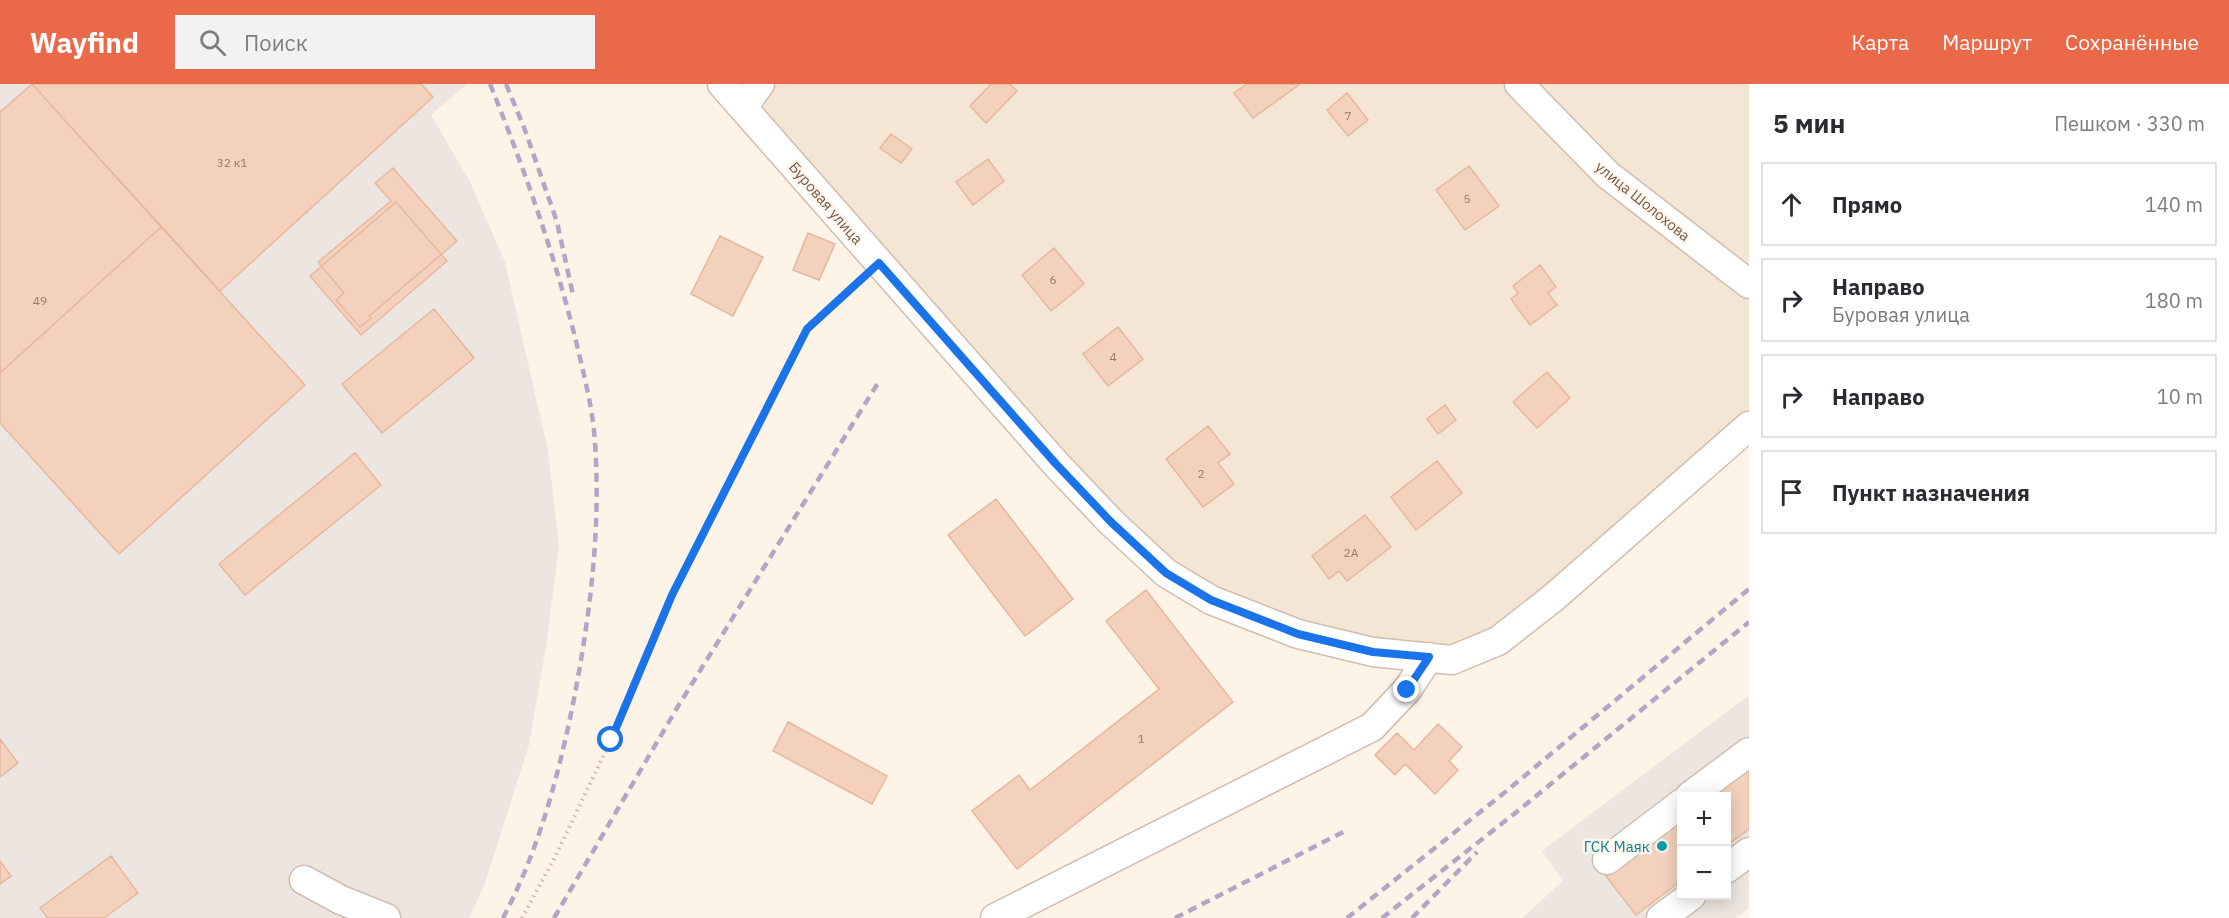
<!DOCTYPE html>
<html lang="ru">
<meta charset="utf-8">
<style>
:root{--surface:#fff;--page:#f2f2f3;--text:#2b2b33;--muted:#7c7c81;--line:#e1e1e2;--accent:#e96949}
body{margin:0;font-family:"IBM Plex Sans",sans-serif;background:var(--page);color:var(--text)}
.controls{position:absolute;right:18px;bottom:18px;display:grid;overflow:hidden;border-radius:0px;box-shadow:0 3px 15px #0003}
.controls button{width:54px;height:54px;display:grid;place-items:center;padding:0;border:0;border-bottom:2px solid var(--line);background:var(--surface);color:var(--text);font:30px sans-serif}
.stop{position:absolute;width:18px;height:18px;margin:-14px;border:4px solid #1a73e8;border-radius:50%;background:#fff}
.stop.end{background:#1a73e8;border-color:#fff;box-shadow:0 2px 6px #0008}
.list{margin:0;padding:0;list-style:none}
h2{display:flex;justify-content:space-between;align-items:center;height:78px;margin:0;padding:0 24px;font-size:26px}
h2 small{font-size:20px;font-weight:400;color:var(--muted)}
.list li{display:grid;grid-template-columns:39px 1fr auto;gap:18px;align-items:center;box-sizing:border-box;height:84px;margin:0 12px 12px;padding:0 12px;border:2px solid var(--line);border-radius:0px}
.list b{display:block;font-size:22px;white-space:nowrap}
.list p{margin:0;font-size:20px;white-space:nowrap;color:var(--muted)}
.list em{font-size:20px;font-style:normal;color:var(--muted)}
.icon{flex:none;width:33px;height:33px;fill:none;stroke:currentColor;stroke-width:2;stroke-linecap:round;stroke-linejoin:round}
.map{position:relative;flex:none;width:1749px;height:834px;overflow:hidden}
header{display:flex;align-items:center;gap:36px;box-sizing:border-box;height:84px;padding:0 30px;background:var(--accent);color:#fff}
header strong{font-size:28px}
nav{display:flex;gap:33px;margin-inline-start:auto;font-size:21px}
.search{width:420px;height:54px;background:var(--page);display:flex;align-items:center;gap:15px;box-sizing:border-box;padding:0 21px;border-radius:0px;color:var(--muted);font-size:22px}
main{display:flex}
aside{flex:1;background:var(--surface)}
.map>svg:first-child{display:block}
</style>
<header>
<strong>Wayfind</strong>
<div class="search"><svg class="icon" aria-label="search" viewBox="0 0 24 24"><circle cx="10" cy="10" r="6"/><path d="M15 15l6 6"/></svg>Поиск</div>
<nav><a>Карта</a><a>Маршрут</a><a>Сохранённые</a></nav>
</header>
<main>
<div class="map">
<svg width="1749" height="834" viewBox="0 0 1749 834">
<rect width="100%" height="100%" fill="#fdf3e6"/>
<!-- residential -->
<path fill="#f5e5d4" d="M 722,0 L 1749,0 L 1749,342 L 1498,557 L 1373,568 L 1166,489 Z"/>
<!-- industrial -->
<path fill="#ede6e0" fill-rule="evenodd" d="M 0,0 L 467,0 L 431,31 L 470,98 L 505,178 L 548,367 L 559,462 L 546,563 L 529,661 L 484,802 L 469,834 L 0,834 Z
M 1749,611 L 1749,824 L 1736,834 L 1522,834 L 1563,797 L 1542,767 ZM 1682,712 L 1726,712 L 1726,812 L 1682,812 Z"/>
<!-- building -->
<path fill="#f3d1bd" stroke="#e6b79d" stroke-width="1.5" d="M 32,0 L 421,0 L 433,13 L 220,207 Z
M 32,0 L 161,143 L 0,289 L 0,28 Z
M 991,0 L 1010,0 L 1017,7 L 986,39 L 970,22 Z
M 1247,0 L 1300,0 L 1253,34 L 1234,9 Z
M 1347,9 L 1368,36 L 1348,52 L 1327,26 Z
M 891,50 L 912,65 L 901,79 L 880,64 Z
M 988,75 L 1004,97 L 973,121 L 956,98 Z
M 1469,82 L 1499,122 L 1465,146 L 1436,106 Z
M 393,84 L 457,157 L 369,232 L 371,234 L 360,243 L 336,216 L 344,209 L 318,178 L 391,117 L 375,99 Z
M 396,118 L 447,177 L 361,251 L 310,192 Z
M 161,143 L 305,301 L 119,470 L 0,339 L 0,289 Z
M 808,149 L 835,160 L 819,196 L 793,186 Z
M 720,152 L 763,173 L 733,232 L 691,210 Z
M 1054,164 L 1084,200 L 1051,227 L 1022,191 Z
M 1540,181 L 1556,203 L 1548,209 L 1557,221 L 1530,241 L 1511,215 L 1518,209 L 1513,202 Z
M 434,225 L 474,274 L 382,349 L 342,300 Z
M 1118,243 L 1143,275 L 1108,302 L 1083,270 Z
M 1547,288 L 1570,314 L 1537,344 L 1513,318 Z
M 1445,321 L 1456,336 L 1438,350 L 1427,335 Z
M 1208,342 L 1230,370 L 1218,379 L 1234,400 L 1203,423 L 1166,375 Z
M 355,369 L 381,401 L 245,511 L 219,480 Z
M 1437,377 L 1462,409 L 1416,446 L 1391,413 Z
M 996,415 L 1073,515 L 1025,552 L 948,451 Z
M 1365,431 L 1391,463 L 1347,497 L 1339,487 L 1329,495 L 1312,472 Z
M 1146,506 L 1233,618 L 1017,785 L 972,727 L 1019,691 L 1030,706 L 1159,605 L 1106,537 Z
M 788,638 L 887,692 L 872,720 L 773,667 Z
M 1438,640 L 1462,663 L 1449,677 L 1458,686 L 1435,710 L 1405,680 L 1395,691 L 1375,671 L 1397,649 L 1414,666 Z
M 0,655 L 18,679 L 0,693 Z
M 1749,682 L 1749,745 L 1726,762 L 1726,712 L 1708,712 Z
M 1682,733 L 1682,796 L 1636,831 L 1605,791 Z
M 111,772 L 138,809 L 104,834 L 48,834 L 40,824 Z
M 0,777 L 11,792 L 0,800 Z"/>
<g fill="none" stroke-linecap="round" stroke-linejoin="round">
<defs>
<path id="minor" d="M 722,0 L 1056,380 L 1111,438 L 1166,489 L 1211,516 L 1298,550 L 1373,568 L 1452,576 L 1498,557 L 1553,514 L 1749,342
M 1519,0 L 1608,91 L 1749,200
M 743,23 L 760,0
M 1690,712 L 1749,668
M 1607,776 L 1682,719
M 1726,785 L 1749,768
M 304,796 L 341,816 L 386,834
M 995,834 L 1372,643 L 1407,606 L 1429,573
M 1661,834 L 1691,812"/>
</defs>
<!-- minor casing -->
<use href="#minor" stroke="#d1bdae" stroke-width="31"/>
<!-- path -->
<path stroke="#d8b4a0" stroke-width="4" stroke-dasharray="1.5 4.5" stroke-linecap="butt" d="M 522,834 L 554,775 L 611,656 L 672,511 L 807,245 L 859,197"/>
<!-- minor -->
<use href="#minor" stroke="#fff" stroke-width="28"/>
<!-- rail -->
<path stroke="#b6a4c7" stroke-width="4.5" stroke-dasharray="9 6" stroke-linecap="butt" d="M 490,0 C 524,84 554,169 576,257 C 584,291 593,325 595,359 C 601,445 590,531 574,615 C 559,690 539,766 503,834
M 506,0 L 525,46 L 557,138 L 573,211
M 554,834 L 677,624 L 878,299
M 1175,834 L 1347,746
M 1347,834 L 1504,709 L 1749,505
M 1382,834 L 1514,730 L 1749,538
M 1412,834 L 1477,768"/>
</g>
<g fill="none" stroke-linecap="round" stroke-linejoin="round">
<!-- route -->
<path stroke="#1a73e8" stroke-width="8" d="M 611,656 L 672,511 L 807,245 L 879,179 L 1056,380 L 1111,438 L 1166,489 L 1211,516 L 1298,550 L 1373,568 L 1429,573 L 1407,606"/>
</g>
<!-- markers -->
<circle fill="#0f9aa8" stroke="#fff7ed" stroke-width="2" cx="1662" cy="762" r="6"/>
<g text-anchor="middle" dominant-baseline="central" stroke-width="5" stroke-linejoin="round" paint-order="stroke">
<!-- number labels -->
<g font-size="12" fill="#967767">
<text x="1348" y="31">7</text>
<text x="232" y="78">32 к1</text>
<text x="1467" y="114">5</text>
<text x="1053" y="195">6</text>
<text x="40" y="216">49</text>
<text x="1113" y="272">4</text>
<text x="1201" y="389">2</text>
<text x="1351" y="468">2А</text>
<text x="1141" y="654">1</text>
</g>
<!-- street labels -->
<g font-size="15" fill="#77594a" stroke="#fff7ed">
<text transform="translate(1643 117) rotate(39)">улица Шолохова</text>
<text transform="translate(826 119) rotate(49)">Буровая улица</text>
</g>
<!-- culture labels -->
<g font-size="15" fill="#0d838f" stroke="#fff7ed" text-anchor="end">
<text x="1650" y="762">ГСК Маяк</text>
</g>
</g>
</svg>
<div class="controls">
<button>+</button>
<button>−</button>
</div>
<div class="stop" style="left:611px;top:656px"></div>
<div class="stop end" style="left:1407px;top:606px"></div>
</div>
<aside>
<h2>5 мин<small>Пешком · 330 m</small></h2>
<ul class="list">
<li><svg class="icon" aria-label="ahead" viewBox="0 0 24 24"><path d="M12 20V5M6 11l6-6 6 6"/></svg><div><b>Прямо</b></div><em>140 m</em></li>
<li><svg class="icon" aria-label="right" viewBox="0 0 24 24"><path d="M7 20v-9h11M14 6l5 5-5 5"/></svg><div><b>Направо</b><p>Буровая улица</p></div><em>180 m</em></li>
<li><svg class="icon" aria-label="right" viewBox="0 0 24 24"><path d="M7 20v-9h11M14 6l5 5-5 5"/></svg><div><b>Направо</b></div><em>10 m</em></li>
<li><svg class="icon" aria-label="arrive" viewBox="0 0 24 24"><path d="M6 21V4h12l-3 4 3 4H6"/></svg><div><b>Пункт назначения</b></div></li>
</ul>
</aside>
</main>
